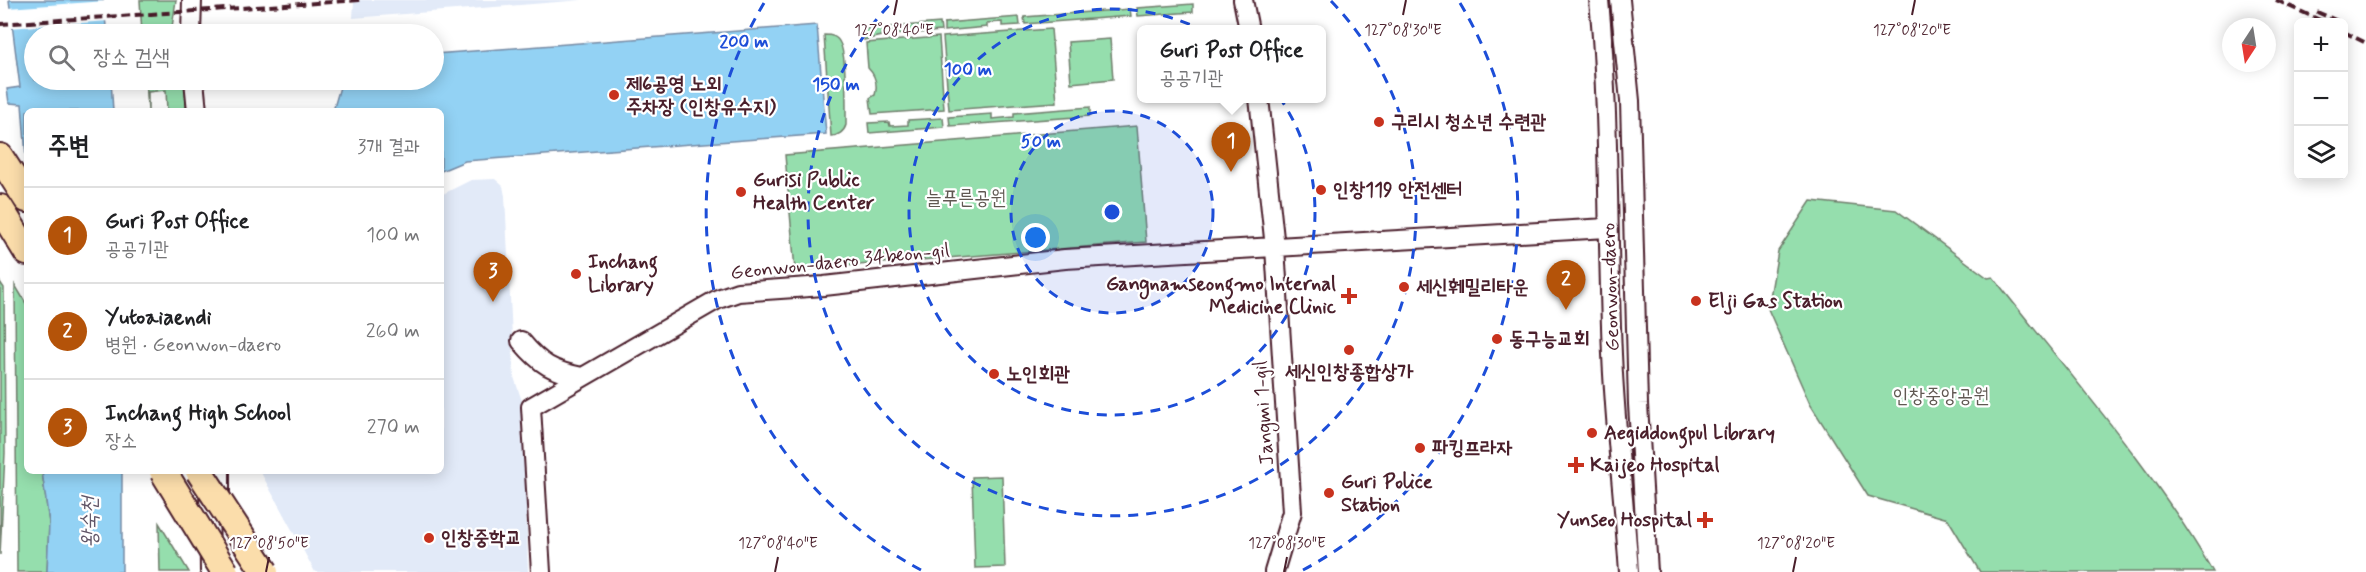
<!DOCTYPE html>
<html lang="ko">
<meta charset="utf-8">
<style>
:root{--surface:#fff;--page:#f6f6f6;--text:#202124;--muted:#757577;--line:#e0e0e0;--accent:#b45309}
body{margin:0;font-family:Mynerve,"Poor Story",sans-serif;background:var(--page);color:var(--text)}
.controls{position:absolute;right:18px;top:18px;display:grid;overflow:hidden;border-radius:9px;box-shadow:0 3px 15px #0003}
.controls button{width:54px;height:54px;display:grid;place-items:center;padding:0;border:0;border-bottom:2px solid var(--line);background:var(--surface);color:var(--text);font:30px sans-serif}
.compass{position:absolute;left:2222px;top:18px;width:54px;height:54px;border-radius:50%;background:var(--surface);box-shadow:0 3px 15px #0003;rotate:192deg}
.you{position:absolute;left:1036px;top:238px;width:21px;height:21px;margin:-15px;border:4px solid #fff;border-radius:50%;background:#1a73e8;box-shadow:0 0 0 9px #1a73e833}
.badge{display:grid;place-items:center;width:39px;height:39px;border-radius:50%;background:var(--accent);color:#fff;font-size:20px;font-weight:700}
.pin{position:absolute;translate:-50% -50px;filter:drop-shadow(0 2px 3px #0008)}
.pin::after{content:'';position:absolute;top:32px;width:21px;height:18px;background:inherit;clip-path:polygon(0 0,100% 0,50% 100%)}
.popup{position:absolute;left:1137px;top:25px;width:189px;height:78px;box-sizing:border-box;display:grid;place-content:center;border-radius:9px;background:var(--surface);filter:drop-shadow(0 2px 4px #0005);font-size:20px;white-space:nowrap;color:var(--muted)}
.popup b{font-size:22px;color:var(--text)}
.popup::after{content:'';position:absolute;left:50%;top:100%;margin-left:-12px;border:12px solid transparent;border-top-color:var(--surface)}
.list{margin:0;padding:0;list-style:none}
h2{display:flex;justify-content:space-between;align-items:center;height:78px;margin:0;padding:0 24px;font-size:26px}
h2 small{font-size:20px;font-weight:400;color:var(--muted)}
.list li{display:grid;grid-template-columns:39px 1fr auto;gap:18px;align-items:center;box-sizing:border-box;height:96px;padding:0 24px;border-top:2px solid var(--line)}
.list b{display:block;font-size:22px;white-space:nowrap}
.list p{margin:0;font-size:20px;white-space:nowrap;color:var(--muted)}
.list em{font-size:20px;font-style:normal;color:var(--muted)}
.icon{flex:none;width:33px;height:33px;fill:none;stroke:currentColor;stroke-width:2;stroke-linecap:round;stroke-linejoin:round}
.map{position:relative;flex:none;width:2366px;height:572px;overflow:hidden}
.search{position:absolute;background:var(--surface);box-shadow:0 3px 15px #0003;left:24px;top:24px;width:420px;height:66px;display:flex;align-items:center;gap:15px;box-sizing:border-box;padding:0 21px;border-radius:33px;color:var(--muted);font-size:22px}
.panel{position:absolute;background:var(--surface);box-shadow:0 3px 15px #0003;left:24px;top:108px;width:420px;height:366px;border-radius:9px}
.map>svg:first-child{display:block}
</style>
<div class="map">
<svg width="2366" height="572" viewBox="0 0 2366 572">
<rect width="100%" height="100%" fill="#fff"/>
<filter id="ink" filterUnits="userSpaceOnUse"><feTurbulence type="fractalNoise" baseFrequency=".0167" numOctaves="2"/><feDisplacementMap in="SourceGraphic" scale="12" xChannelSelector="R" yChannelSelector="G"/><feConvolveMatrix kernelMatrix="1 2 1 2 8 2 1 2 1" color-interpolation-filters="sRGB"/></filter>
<g filter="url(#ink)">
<!-- built -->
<path fill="#e2eaf8" d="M 354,0 L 583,0 L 353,18 Z
M 495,179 L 503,186 L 505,196 L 514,377 L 523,404 L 528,572 L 315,572 L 260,471 L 441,471 L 441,195 L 471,180 Z"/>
<!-- green -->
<path fill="#95dead" stroke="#707e6c" stroke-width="1.5" d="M 140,0 L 176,0 L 171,34 L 142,34 Z
M 1193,4 L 1193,12 L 1138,16 L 1137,8 Z
M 1130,9 L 1131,16 L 1025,24 L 1024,17 Z
M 1019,17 L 1020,25 L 1002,26 L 1002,22 L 987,23 L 987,27 L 944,31 L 944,23 Z
M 940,23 L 941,31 L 893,35 L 892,32 L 882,32 L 881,36 L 864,40 L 864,29 Z
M 1051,29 L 1057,102 L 949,110 L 943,37 Z
M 824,35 C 831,35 837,36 840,43 C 847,56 846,109 846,125 C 844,132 838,136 831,136 Z
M 939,37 L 944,109 L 872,114 L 870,98 L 875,95 C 878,84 876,76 868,68 L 866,43 Z
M 1110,39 L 1113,79 L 1071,83 L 1068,42 Z
M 146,80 L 185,80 L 186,111 L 167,111 L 166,90 L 148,92 L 148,111 Z
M 1090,107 L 1090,116 L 950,126 L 949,117 L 992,114 L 992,119 L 1014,117 L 1014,113 Z
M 943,118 L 944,127 L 869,133 L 868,123 L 889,122 L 890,126 L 908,125 L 908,120 Z
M 1137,126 L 1146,242 L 795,270 L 785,155 Z
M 1811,201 L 1896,210 L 1988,278 L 1993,277 C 2067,372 2153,468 2213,572 L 1980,572 L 1948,519 L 1868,496 L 1810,404 L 1768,309 L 1778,251 Z
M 0,282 L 4,288 L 5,453 L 0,555 Z
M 15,285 L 27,305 L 27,471 L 42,471 L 49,523 L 47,572 L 17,572 Z
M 1002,476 L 1005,567 L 975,568 L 972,477 Z
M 159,523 L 189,572 L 160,572 Z"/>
<!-- water -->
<path fill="#93d2f4" stroke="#768aa4" stroke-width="1.5" d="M 9,0 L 103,0 L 107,34 L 34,34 L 34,80 L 111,80 L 113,111 L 27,111 L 27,171 L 22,104 L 9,103 L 7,89 L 20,87 Z
M 817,25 L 826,134 L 465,161 L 441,171 L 441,111 L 333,111 L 342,80 L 434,80 L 434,54 Z
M 42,471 L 122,471 L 122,572 L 47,572 L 49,523 Z"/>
<!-- pier -->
<path fill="#fff" d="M 106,1 L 109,21 L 9,28 L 7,8 Z"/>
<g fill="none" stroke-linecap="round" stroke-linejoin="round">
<defs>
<path id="tertiary" d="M 1243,0 L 1249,30
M 1599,0 C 1610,118 1607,236 1612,354 C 1615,427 1624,499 1629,572
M 1620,0 L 1630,101 L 1638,404 L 1648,572
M 191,34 L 192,0
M 194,80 L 197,111
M 1259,98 L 1275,248 L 1292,512 L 1274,572
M 521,341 C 541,365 552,371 582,377
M 209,485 L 210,572
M 220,504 L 220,471
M 541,572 L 531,407 L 718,299 L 738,292 L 824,286 L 1065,259 L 1607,228"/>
<path id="motorway" d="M 0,157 L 27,199
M 0,208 L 27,252"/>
</defs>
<!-- tertiary casing -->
<use href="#tertiary" stroke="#4a1f2b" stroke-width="22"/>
<!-- motorway casing -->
<use href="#motorway" stroke="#4a1f2b" stroke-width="30"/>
<!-- tertiary -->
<use href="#tertiary" stroke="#fff" stroke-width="18"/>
<!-- motorway -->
<use href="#motorway" stroke="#fbddab" stroke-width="26"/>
<!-- rail -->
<path stroke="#4a1f2b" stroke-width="4" stroke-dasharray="9 4.5" stroke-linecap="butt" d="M 2276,0 L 2324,22
M 2317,12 L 2340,22
M 0,24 L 361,0
M 2344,32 L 2366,43"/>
<defs>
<path id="motorway-bridge" d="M 163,471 L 225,572
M 199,471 L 265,572"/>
</defs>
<!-- motorway-bridge casing -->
<use href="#motorway-bridge" stroke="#4a1f2b" stroke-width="30" stroke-linecap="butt"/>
<!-- motorway-bridge -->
<use href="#motorway-bridge" stroke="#fbddab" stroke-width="26"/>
</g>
</g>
<!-- ticks -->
<path fill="none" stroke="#4a1f2b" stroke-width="2" d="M 894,15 L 897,0M 1403,15 L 1406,0M 1912,15 L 1915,0M 266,572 L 269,557M 775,572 L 778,557M 1284,572 L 1287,557M 1793,572 L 1796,557"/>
<!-- distance rings -->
<circle cx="1112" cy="212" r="101" fill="#1d4ed8" fill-opacity=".12"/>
<g fill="none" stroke="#1d4ed8" stroke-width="3" stroke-dasharray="10 8">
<circle cx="1112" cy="212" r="101"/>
<circle cx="1112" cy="212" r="203"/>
<path d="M1331 1A304 304 0 1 1 893 1"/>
<path d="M921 570A406 406 0 0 1 764 3M1460 3A406 406 0 0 1 1303 570"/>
</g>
<!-- markers -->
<g fill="#c8321e" stroke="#fff" stroke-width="2">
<circle cx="614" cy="95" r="6"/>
<circle cx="1379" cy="122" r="6"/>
<circle cx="1321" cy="190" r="6"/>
<circle cx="741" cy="192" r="6"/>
<circle cx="576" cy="274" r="6"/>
<circle cx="1404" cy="287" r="6"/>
<path d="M1346 287h6v6h6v6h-6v6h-6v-6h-6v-6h6z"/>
<circle cx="1696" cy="301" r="6"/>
<circle cx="1497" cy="339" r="6"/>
<circle cx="1349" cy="350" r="6"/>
<circle cx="994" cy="374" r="6"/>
<circle cx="1592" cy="433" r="6"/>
<circle cx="1420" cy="448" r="6"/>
<path d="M1573 456h6v6h6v6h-6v6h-6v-6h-6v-6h6z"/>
<circle cx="1329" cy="493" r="6"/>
<path d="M1702 511h6v6h6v6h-6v6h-6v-6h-6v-6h6z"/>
<circle cx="429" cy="538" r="6"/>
</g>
<g text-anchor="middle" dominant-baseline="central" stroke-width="4.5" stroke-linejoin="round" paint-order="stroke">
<!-- poi labels -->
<g font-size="20" font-weight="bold" fill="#4a1f2b" stroke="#fff" text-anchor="start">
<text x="626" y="84">제6공영 노외<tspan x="626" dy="23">주차장 (인창유수지)</tspan></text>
<text x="1391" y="122">구리시 청소년 수련관</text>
<text x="753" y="180">Gurisi Public<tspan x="753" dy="23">Health Center</tspan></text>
<text x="1333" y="190">인창119 안전센터</text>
<text x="588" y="262">Inchang<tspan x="588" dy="23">Library</tspan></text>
<text x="1336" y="284" text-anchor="end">Gangnamseongmo Internal<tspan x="1336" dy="23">Medicine Clinic</tspan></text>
<text x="1416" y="287">세신훼밀리타운</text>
<text x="1708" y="301">Elji Gas Station</text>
<text x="1509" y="339">동구능교회</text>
<text x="1349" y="372" text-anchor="middle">세신인창종합상가</text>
<text x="1006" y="374">노인회관</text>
<text x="1604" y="433">Aegiddongpul Library</text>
<text x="1432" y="448">파킹프라자</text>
<text x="1590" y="465">Kaijeo Hospital</text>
<text x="1341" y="482">Guri Police<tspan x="1341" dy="23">Station</tspan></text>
<text x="1692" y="520" text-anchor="end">Yunseo Hospital</text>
<text x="441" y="538">인창중학교</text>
</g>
<!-- park labels -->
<g font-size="20" fill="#605852" stroke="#fff">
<text x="966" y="198">늘푸른공원</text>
<text x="1941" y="396">인창중앙공원</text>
</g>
<!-- street labels -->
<g font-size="20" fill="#4a1f2b" stroke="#fff">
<text transform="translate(840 262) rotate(-6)">Geonwon-daero 34beon-gil</text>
<text transform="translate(1611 287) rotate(-92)">Geonwon-daero</text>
<text transform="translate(1264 413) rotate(-94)">Jangmi 1-gil</text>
</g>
<!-- water labels -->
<g font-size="21" font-style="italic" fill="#605567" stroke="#fff">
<text transform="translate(90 522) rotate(-90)">왕숙천</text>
</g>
</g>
<g font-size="15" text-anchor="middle" fill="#4a1f2b" stroke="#fff" stroke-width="4.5" stroke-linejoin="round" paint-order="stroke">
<text x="894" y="35">127°08'40"E</text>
<text x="1403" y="35">127°08'30"E</text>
<text x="1912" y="35">127°08'20"E</text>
<text x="1796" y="548">127°08'20"E</text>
<text x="269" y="548">127°08'50"E</text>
<text x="778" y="548">127°08'40"E</text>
<text x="1287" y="548">127°08'30"E</text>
</g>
<circle cx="1112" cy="212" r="9" fill="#1d4ed8" stroke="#fff" stroke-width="3"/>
<g font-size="18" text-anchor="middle" font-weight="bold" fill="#1d4ed8" stroke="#fff" stroke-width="4.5" stroke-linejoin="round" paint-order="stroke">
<text x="744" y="47">200 m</text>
<text x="968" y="75">100 m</text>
<text x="836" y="90">150 m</text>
<text x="1041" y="147">50 m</text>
</g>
</svg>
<div class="controls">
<button>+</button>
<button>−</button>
<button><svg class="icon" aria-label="layers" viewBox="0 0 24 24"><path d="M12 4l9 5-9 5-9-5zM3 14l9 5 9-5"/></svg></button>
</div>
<svg class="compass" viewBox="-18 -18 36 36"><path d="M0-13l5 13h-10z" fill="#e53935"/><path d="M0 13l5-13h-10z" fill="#757577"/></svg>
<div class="you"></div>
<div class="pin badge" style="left:1231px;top:172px">1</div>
<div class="popup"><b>Guri Post Office</b>공공기관</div>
<div class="pin badge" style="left:1566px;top:310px">2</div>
<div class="pin badge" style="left:493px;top:302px">3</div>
<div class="search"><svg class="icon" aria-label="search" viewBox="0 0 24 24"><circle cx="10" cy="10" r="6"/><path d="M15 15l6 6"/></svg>장소 검색</div>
<section class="panel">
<h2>주변<small>3개 결과</small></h2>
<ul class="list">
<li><span class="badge">1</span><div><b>Guri Post Office</b><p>공공기관</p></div><em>100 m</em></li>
<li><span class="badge">2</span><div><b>Yutoaiaendi</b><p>병원 · Geonwon-daero</p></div><em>260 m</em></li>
<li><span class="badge">3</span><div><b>Inchang High School</b><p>장소</p></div><em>270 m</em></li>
</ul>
</section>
</div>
